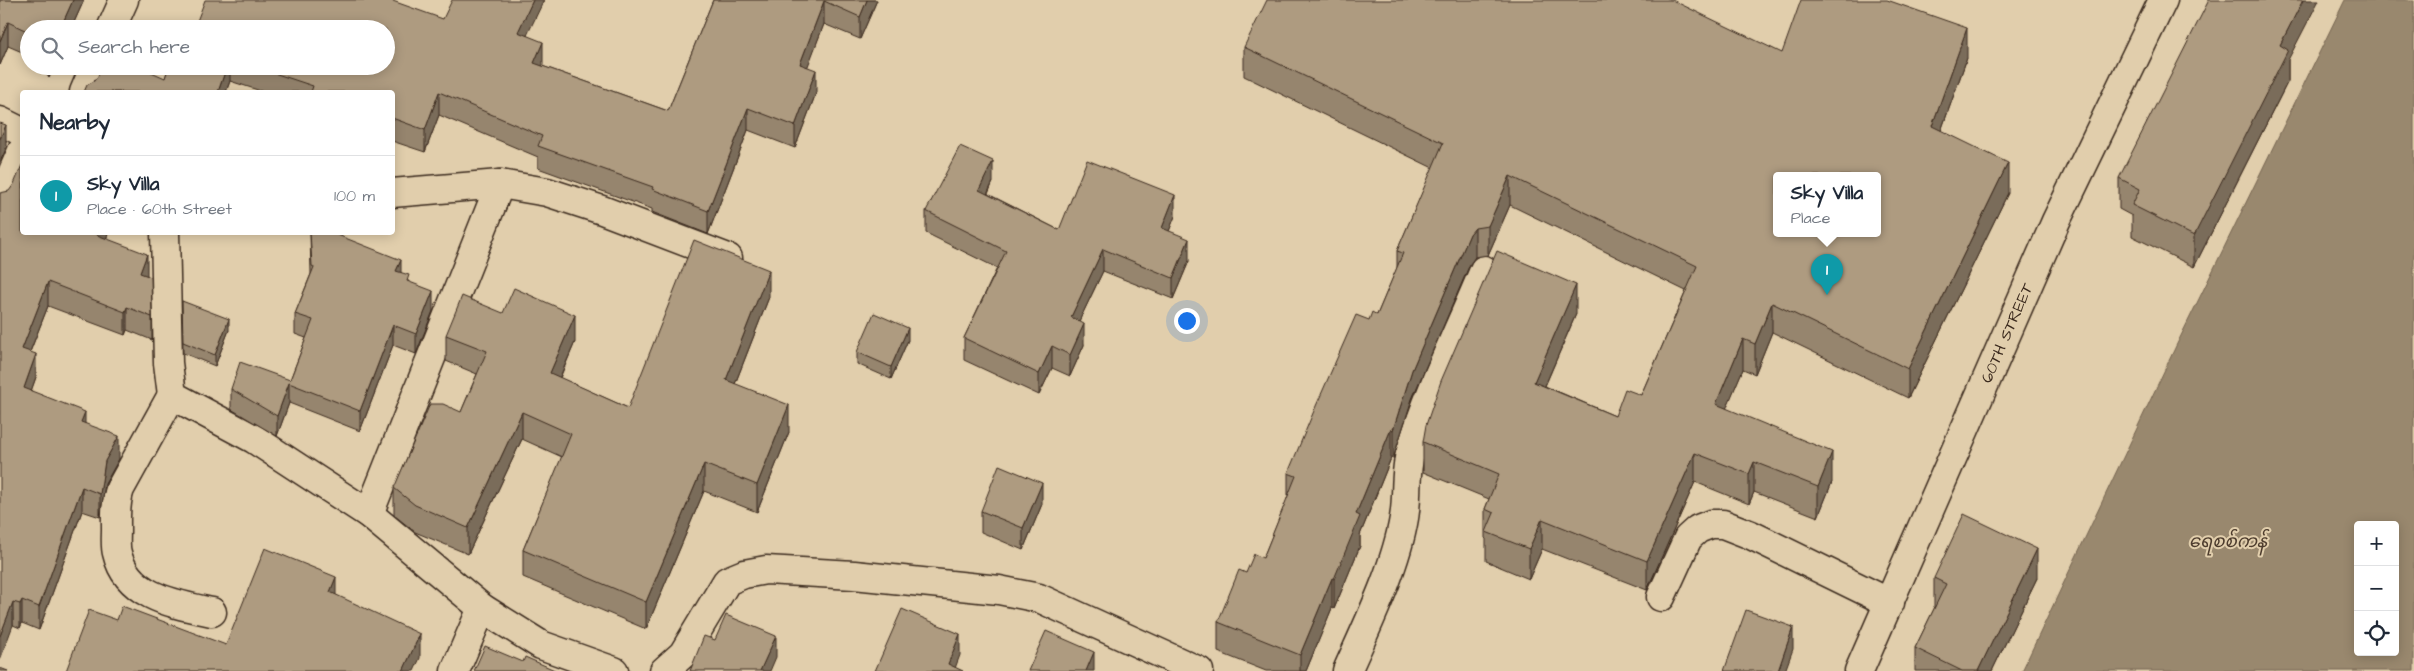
<!DOCTYPE html>
<meta charset="utf-8">
<style>
:root{--surface:#fff;--page:#f2f2f3;--text:#1f2937;--muted:#747a83;--line:#e0e1e3;--accent:#0f766e}
body{margin:0;font-family:"Architects Daughter","Noto Sans Myanmar",sans-serif;background:var(--page);color:var(--text)}
.controls{position:absolute;right:15px;bottom:15px;display:grid;overflow:hidden;border-radius:5px;box-shadow:0 2px 12px #0003}
.controls button{width:45px;height:45px;display:grid;place-items:center;padding:0;border:0;border-bottom:1px solid var(--line);background:var(--surface);color:var(--text);font:25px sans-serif}
.you{position:absolute;left:1186px;top:320px;width:18px;height:18px;margin:-12px;border:4px solid #fff;border-radius:50%;background:#1a73e8;box-shadow:0 0 0 8px #1a73e833}
.badge{display:grid;place-items:center;width:32px;height:32px;border-radius:50%;background:var(--accent);color:#fff;font-size:16px;font-weight:700}
.pin{position:absolute;translate:-50% -41px;filter:drop-shadow(0 1px 2px #0008)}
.pin::after{content:'';position:absolute;top:26px;width:18px;height:15px;background:inherit;clip-path:polygon(0 0,100% 0,50% 100%)}
.popup{position:absolute;left:1773px;top:172px;width:108px;height:65px;box-sizing:border-box;display:grid;place-content:center;border-radius:5px;background:var(--surface);filter:drop-shadow(0 1px 4px #0005);font-size:16px;white-space:nowrap;color:var(--muted)}
.popup b{font-size:19px;color:var(--text)}
.popup::after{content:'';position:absolute;left:50%;top:100%;margin-left:-10px;border:10px solid transparent;border-top-color:var(--surface)}
.list{margin:0;padding:0;list-style:none}
h2{display:flex;justify-content:space-between;align-items:center;height:65px;margin:0;padding:0 20px;font-size:21px}
h2 small{font-size:16px;font-weight:400;color:var(--muted)}
.list li{display:grid;grid-template-columns:32px 1fr auto;gap:15px;align-items:center;box-sizing:border-box;height:80px;padding:0 20px;border-top:1px solid var(--line)}
.list b{display:block;font-size:19px;white-space:nowrap}
.list p{margin:0;font-size:16px;white-space:nowrap;color:var(--muted)}
.list em{font-size:16px;font-style:normal;color:var(--muted)}
.icon{flex:none;width:28px;height:28px;fill:none;stroke:currentColor;stroke-width:2;stroke-linecap:round;stroke-linejoin:round}
.map{position:relative;flex:none;width:2414px;height:671px;overflow:hidden}
.search{position:absolute;background:var(--surface);box-shadow:0 2px 12px #0003;left:20px;top:20px;width:375px;height:55px;display:flex;align-items:center;gap:12px;box-sizing:border-box;padding:0 18px;border-radius:28px;color:var(--muted);font-size:19px}
.panel{position:absolute;background:var(--surface);box-shadow:0 2px 12px #0003;left:20px;top:90px;width:375px;height:145px;border-radius:5px}
.map>svg:first-child{display:block}
</style>
<div class="map">
<svg width="2414" height="671" viewBox="0 0 2414 671">
<rect width="100%" height="100%" fill="#e1ceac"/>
<filter id="ink" filterUnits="userSpaceOnUse"><feTurbulence type="fractalNoise" baseFrequency=".02" numOctaves="2"/><feDisplacementMap in="SourceGraphic" scale="10" xChannelSelector="R" yChannelSelector="G"/><feConvolveMatrix kernelMatrix="1 2 1 2 8 2 1 2 1" color-interpolation-filters="sRGB"/></filter>
<g filter="url(#ink)">
<!-- water -->
<path fill="#99886e" stroke="#73624e" fill-rule="evenodd" d="M 2345,0 L 2414,0 L 2414,671 L 2022,671 L 2176,346 ZM 2358,525 L 2395,525 L 2395,652 L 2358,652 Z"/>
<g fill="none" stroke-linecap="round" stroke-linejoin="round">
<defs>
<g id="street">
<path d="M 111,29 L 124,0"/>
<path d="M 84,92 L 95,66"/>
<path d="M 0,121 L 22,132"/>
<path d="M 392,193 L 500,184 L 547,192 L 602,210 L 728,258"/>
<path d="M 0,201 L 22,151"/>
<path d="M 165,232 L 168,363 L 172,395 L 254,439 L 369,514 L 482,608 L 541,645 L 614,671"/>
<path d="M 172,395 L 120,489 C 115,503 116,516 116,530 C 116,537 115,546 117,553 C 127,597 175,604 212,612"/>
<path d="M 369,514 L 500,184"/>
<path d="M 1661,597 L 1688,538 L 1698,529 L 1711,524 L 1723,524 L 1751,535 L 1890,603"/>
<path d="M 455,671 L 482,608"/>
<path d="M 664,671 L 683,654 L 727,581 L 744,574 L 766,570 L 854,575 L 999,590 L 1039,598 L 1199,671"/>
<path d="M 1347,671 C 1367,626 1396,567 1404,518 C 1408,496 1404,472 1411,450 C 1429,390 1460,328 1484,270"/>
<path id="s1" d="M 1859,671 L 2056,221 L 2163,0"/>
</g>
</defs>
<!-- street casing -->
<use href="#street" stroke="#3b2a1e" stroke-width="31"/>
<!-- street -->
<use href="#street" stroke="#e1ceac" stroke-width="28"/>
</g>
<!-- wall -->
<path fill="#96856e" stroke="#3b2a1e" d="M 0,0 L 84,0 L 71,29 L 29,29 L 29,55 L 8,46 L 0,65 Z
M 713,0 L 877,0 L 860,39 L 824,24 L 807,67 L 816,93 L 795,148 L 748,130 L 708,234 L 652,212 L 652,209 L 538,168 L 538,157 L 439,115 L 425,152 L 392,141 L 392,92 L 264,92 L 230,81 L 226,92 L 84,92 L 165,78 L 169,66 L 386,66 L 443,19 L 527,35 L 543,65 L 542,66 L 668,111 Z
M 1244,47 L 1782,53 L 1967,58 L 1941,131 L 2008,193 L 1908,398 L 1772,332 L 1755,374 L 1743,369 L 1726,408 L 1832,482 L 1818,517 L 1754,492 L 1749,504 L 1695,482 L 1647,590 L 1542,549 L 1529,579 L 1486,561 L 1486,539 L 1485,538 L 1485,509 L 1489,499 L 1423,472 L 1423,442 L 1576,314 L 1545,386 L 1615,416 L 1641,395 L 1686,291 L 1510,205 L 1488,255 L 1475,257 L 1470,264 L 1412,399 L 1393,459 L 1391,458 L 1360,535 L 1360,546 L 1334,609 L 1332,608 L 1306,671 L 1266,671 L 1218,652 L 1218,622 L 1246,573 L 1263,558 L 1288,497 L 1288,473 L 1369,320 L 1377,315 L 1397,268 L 1397,251 L 1433,168 L 1244,76 Z
M 2288,60 L 2288,81 L 2194,267 L 2132,236 L 2132,216 L 2119,209 L 2119,178 Z
M 41,66 L 54,66 L 49,78 Z
M 993,182 L 988,194 L 1059,230 L 1175,216 L 1169,231 L 1189,261 L 1173,299 L 1103,271 L 1079,321 L 1084,345 L 1070,376 L 1052,368 L 1039,395 L 964,360 L 964,338 L 997,268 L 926,233 L 926,211 Z
M 0,193 L 109,232 L 106,239 L 147,275 L 152,317 L 152,340 L 127,330 L 125,335 L 48,306 L 30,352 L 36,377 L 31,391 L 85,423 L 119,459 L 105,484 L 100,517 L 82,511 L 39,630 L 22,623 L 20,628 L 13,625 Z
M 310,232 L 401,272 L 433,311 L 416,354 L 393,345 L 360,431 L 289,403 L 277,436 L 231,409 L 231,389 L 290,380 L 306,338 L 295,334 L 295,314 L 311,274 Z
M 769,297 L 735,384 L 789,432 L 757,512 L 704,491 L 646,629 L 523,577 L 523,550 L 562,457 L 522,439 L 468,554 L 415,532 L 394,515 L 394,488 L 461,412 L 477,374 L 446,361 L 446,335 L 503,313 L 575,342 L 560,378 L 628,408 Z
M 182,301 L 229,330 L 215,366 L 183,353 Z
M 908,340 L 891,379 L 857,364 L 857,352 Z
M 1042,504 L 1023,550 L 981,532 L 981,511 Z
M 1934,578 L 2037,578 L 1992,671 L 1915,671 L 1915,648 L 1935,607 L 1934,607 Z"/>
<!-- shaded-wall -->
<path fill="#7a6c5a" stroke="#3b2a1e" d="M 73,0 L 84,0 L 71,29 L 60,29 Z
M 533,0 L 544,0 L 518,54 L 518,32 Z
M 867,0 L 877,0 L 860,39 L 860,17 Z
M 2303,0 L 2319,0 L 2288,60 L 2288,81 L 2194,267 L 2194,236 L 2280,45 Z
M 824,1 L 824,24 L 800,87 L 800,64 Z
M 8,22 L 8,46 L 0,65 L 0,41 Z
M 1967,28 L 1967,58 L 1932,156 L 1932,126 Z
M 543,42 L 543,65 L 534,86 L 534,63 Z
M 49,66 L 54,66 L 49,78 Z
M 227,66 L 230,66 L 230,81 L 226,92 L 218,92 Z
M 816,70 L 816,93 L 795,148 L 795,126 Z
M 439,92 L 439,115 L 425,152 L 425,130 Z
M 748,108 L 748,130 L 708,234 L 708,211 Z
M 6,125 L 6,149 L 0,162 L 0,139 Z
M 993,161 L 993,182 L 979,211 L 979,190 Z
M 2008,163 L 2008,193 L 1908,398 L 1908,369 Z
M 1510,176 L 1510,205 L 1488,255 L 1488,226 Z
M 1175,195 L 1175,216 L 1162,249 L 1162,228 Z
M 1475,228 L 1475,257 L 1470,264 L 1412,399 L 1393,459 L 1393,430 L 1412,370 L 1470,234 Z
M 98,232 L 109,232 L 97,259 L 97,235 Z
M 1189,239 L 1189,261 L 1173,299 L 1173,278 Z
M 1103,249 L 1103,271 L 1071,338 L 1071,317 Z
M 147,254 L 147,277 L 140,273 Z
M 401,260 L 401,280 L 396,271 Z
M 769,270 L 769,297 L 726,407 L 726,380 Z
M 48,282 L 48,306 L 22,372 L 22,349 Z
M 1576,285 L 1576,314 L 1534,411 L 1534,382 Z
M 433,291 L 433,311 L 416,354 L 416,334 Z
M 1772,303 L 1772,332 L 1755,374 L 1755,344 Z
M 127,307 L 127,330 L 125,335 L 125,312 Z
M 575,315 L 575,342 L 550,400 L 550,373 Z
M 229,319 L 229,330 L 215,366 L 215,355 Z
M 1084,324 L 1084,345 L 1070,376 L 1070,355 Z
M 393,325 L 393,345 L 360,431 L 360,411 Z
M 908,328 L 908,340 L 891,379 L 891,367 Z
M 1743,339 L 1743,369 L 1716,433 L 1716,404 Z
M 1052,346 L 1052,368 L 1039,395 L 1039,374 Z
M 36,354 L 36,377 L 24,411 L 24,388 Z
M 289,383 L 289,403 L 277,436 L 277,416 Z
M 789,405 L 789,432 L 757,512 L 757,485 Z
M 85,412 L 85,435 L 81,422 Z
M 522,412 L 522,439 L 468,554 L 468,528 Z
M 1391,429 L 1391,458 L 1360,535 L 1360,546 L 1334,609 L 1334,579 L 1356,514 Z
M 119,436 L 119,459 L 105,484 L 100,517 L 100,494 L 105,461 Z
M 1832,452 L 1832,482 L 1818,517 L 1818,487 Z
M 1695,453 L 1695,482 L 1647,590 L 1647,561 Z
M 1754,462 L 1754,492 L 1749,504 L 1749,474 Z
M 704,464 L 704,491 L 646,629 L 646,602 Z
M 1042,483 L 1042,504 L 1023,550 L 1023,528 Z
M 82,487 L 82,511 L 39,630 L 39,607 Z
M 1542,519 L 1542,549 L 1529,579 L 1529,549 Z
M 2037,549 L 2037,578 L 1992,671 L 1978,671 Z
M 336,577 L 336,601 L 330,592 Z
M 1332,578 L 1332,608 L 1306,671 L 1300,671 L 1300,655 Z
M 22,600 L 22,623 L 20,628 L 20,604 Z
M 13,602 L 13,625 L 0,660 L 0,636 Z
M 1793,627 L 1793,649 L 1785,671 L 1778,671 Z
M 420,634 L 420,658 L 414,671 L 403,671 Z
M 960,634 L 960,655 L 954,671 L 948,664 Z
M 776,636 L 776,657 L 770,671 L 760,671 Z
M 1094,652 L 1094,671 L 1086,671 Z"/>
<!-- building -->
<path fill="#ae9b80" stroke="#3b2a1e" fill-rule="evenodd" d="M 0,0 L 73,0 L 60,29 L 29,29 L 29,32 L 8,22 L 0,41 Z
M 205,0 L 390,0 L 443,19 L 452,0 L 533,0 L 518,32 L 543,42 L 534,63 L 668,111 L 713,0 L 867,0 L 860,17 L 824,1 L 800,64 L 816,70 L 795,126 L 748,108 L 708,211 L 652,189 L 653,187 L 538,146 L 542,136 L 439,92 L 425,130 L 392,118 L 392,92 L 311,92 L 313,86 L 253,66 L 386,66 L 386,29 L 194,29 Z
M 1267,0 L 1672,0 L 1782,53 L 1801,0 L 1887,0 L 1967,28 L 1932,126 L 2008,163 L 1908,369 L 1772,303 L 1755,344 L 1743,339 L 1716,404 L 1832,452 L 1818,487 L 1754,462 L 1749,474 L 1695,453 L 1647,561 L 1542,519 L 1529,549 L 1486,532 L 1494,513 L 1485,509 L 1499,474 L 1423,442 L 1426,425 L 1441,381 L 1497,251 L 1576,285 L 1534,382 L 1615,416 L 1625,389 L 1641,395 L 1697,266 L 1510,176 L 1488,226 L 1475,228 L 1470,234 L 1412,370 L 1393,430 L 1391,429 L 1356,514 L 1360,516 L 1334,579 L 1332,578 L 1300,655 L 1218,622 L 1239,570 L 1246,573 L 1254,554 L 1263,558 L 1296,476 L 1288,473 L 1316,406 L 1356,315 L 1369,320 L 1372,312 L 1377,315 L 1403,253 L 1397,251 L 1443,143 L 1244,47 ZM 1777,176 L 1877,176 L 1877,234 L 1777,234 Z
M 2209,0 L 2303,0 L 2280,45 L 2288,50 L 2194,236 L 2132,205 L 2140,189 L 2119,178 Z
M 182,26 L 190,29 L 181,29 Z
M 102,66 L 138,66 L 165,78 L 169,66 L 227,66 L 218,92 L 84,92 L 87,85 L 94,81 L 98,76 Z
M 0,123 L 6,125 L 0,139 Z
M 960,146 L 993,161 L 979,190 L 1059,230 L 1087,160 L 1175,195 L 1162,228 L 1189,239 L 1173,278 L 1103,249 L 1071,317 L 1084,324 L 1070,355 L 1052,346 L 1039,374 L 964,338 L 1006,251 L 926,211 Z
M 22,165 L 22,232 L 98,232 L 97,235 L 147,254 L 140,273 L 151,277 L 152,317 L 127,307 L 125,312 L 48,282 L 22,349 L 36,354 L 24,388 L 85,412 L 81,422 L 119,436 L 105,461 L 100,494 L 82,487 L 39,607 L 22,600 L 20,604 L 13,602 L 0,636 L 0,193 L 9,191 L 14,184 Z
M 310,232 L 330,232 L 401,260 L 396,271 L 409,275 L 407,281 L 433,291 L 416,334 L 393,325 L 360,411 L 289,383 L 277,416 L 231,389 L 240,362 L 290,380 L 313,320 L 295,314 L 314,267 L 312,266 Z
M 694,240 L 769,270 L 726,380 L 789,405 L 757,485 L 704,464 L 646,602 L 523,550 L 571,434 L 522,412 L 468,528 L 415,505 L 394,488 L 430,404 L 443,404 L 461,412 L 487,351 L 446,335 L 462,296 L 503,313 L 514,288 L 575,315 L 550,373 L 628,408 Z
M 182,301 L 229,319 L 215,355 L 183,342 Z
M 874,313 L 908,328 L 891,367 L 857,352 Z
M 999,465 L 1042,483 L 1023,528 L 981,511 Z
M 1964,514 L 2037,549 L 1978,671 L 1962,671 L 1915,648 L 1946,584 L 1934,578 Z
M 265,548 L 336,577 L 330,592 L 420,634 L 403,671 L 66,671 L 89,610 L 117,620 L 122,606 L 226,645 Z
M 902,609 L 960,634 L 948,664 L 963,671 L 875,671 Z
M 1746,610 L 1793,627 L 1778,671 L 1724,671 Z
M 726,615 L 776,636 L 760,671 L 690,671 L 704,636 L 715,640 Z
M 1046,631 L 1094,652 L 1086,671 L 1028,671 Z
M 485,646 L 523,662 L 525,657 L 557,671 L 474,671 Z
M 0,668 L 8,671 L 0,671 Z"/>
</g>
<g text-anchor="middle" dominant-baseline="central" stroke-width="4" stroke-linejoin="round" paint-order="stroke">
<!-- street labels -->
<g font-size="16" fill="#3b2a1e" stroke="#e1ceac">
<text stroke="none"><textPath href="#s1" startOffset="369">60TH STREET</textPath></text>
</g>
<!-- water labels -->
<g font-size="18" font-style="italic" fill="#4e3d2e" stroke="#e1ceac">
<text x="2228" y="541">ရေစစ်ကန်</text>
</g>
</g>
</svg>
<div class="controls">
<button>+</button>
<button>−</button>
<button><svg class="icon" aria-label="locate" viewBox="0 0 24 24"><circle cx="12" cy="12" r="6"/><path d="M12 2v4M12 18v4M2 12h4M18 12h4"/></svg></button>
</div>
<div class="you"></div>
<div class="pin badge" style="left:1827px;top:295px;background:#0f9aa8">1</div>
<div class="popup"><b>Sky Villa</b>Place</div>
<div class="search"><svg class="icon" aria-label="search" viewBox="0 0 24 24"><circle cx="10" cy="10" r="6"/><path d="M15 15l6 6"/></svg>Search here</div>
<section class="panel">
<h2>Nearby<small></small></h2>
<ul class="list">
<li><span class="badge" style="background:#0f9aa8">1</span><div><b>Sky Villa</b><p>Place · 60th Street</p></div><em>100 m</em></li>
</ul>
</section>
</div>
